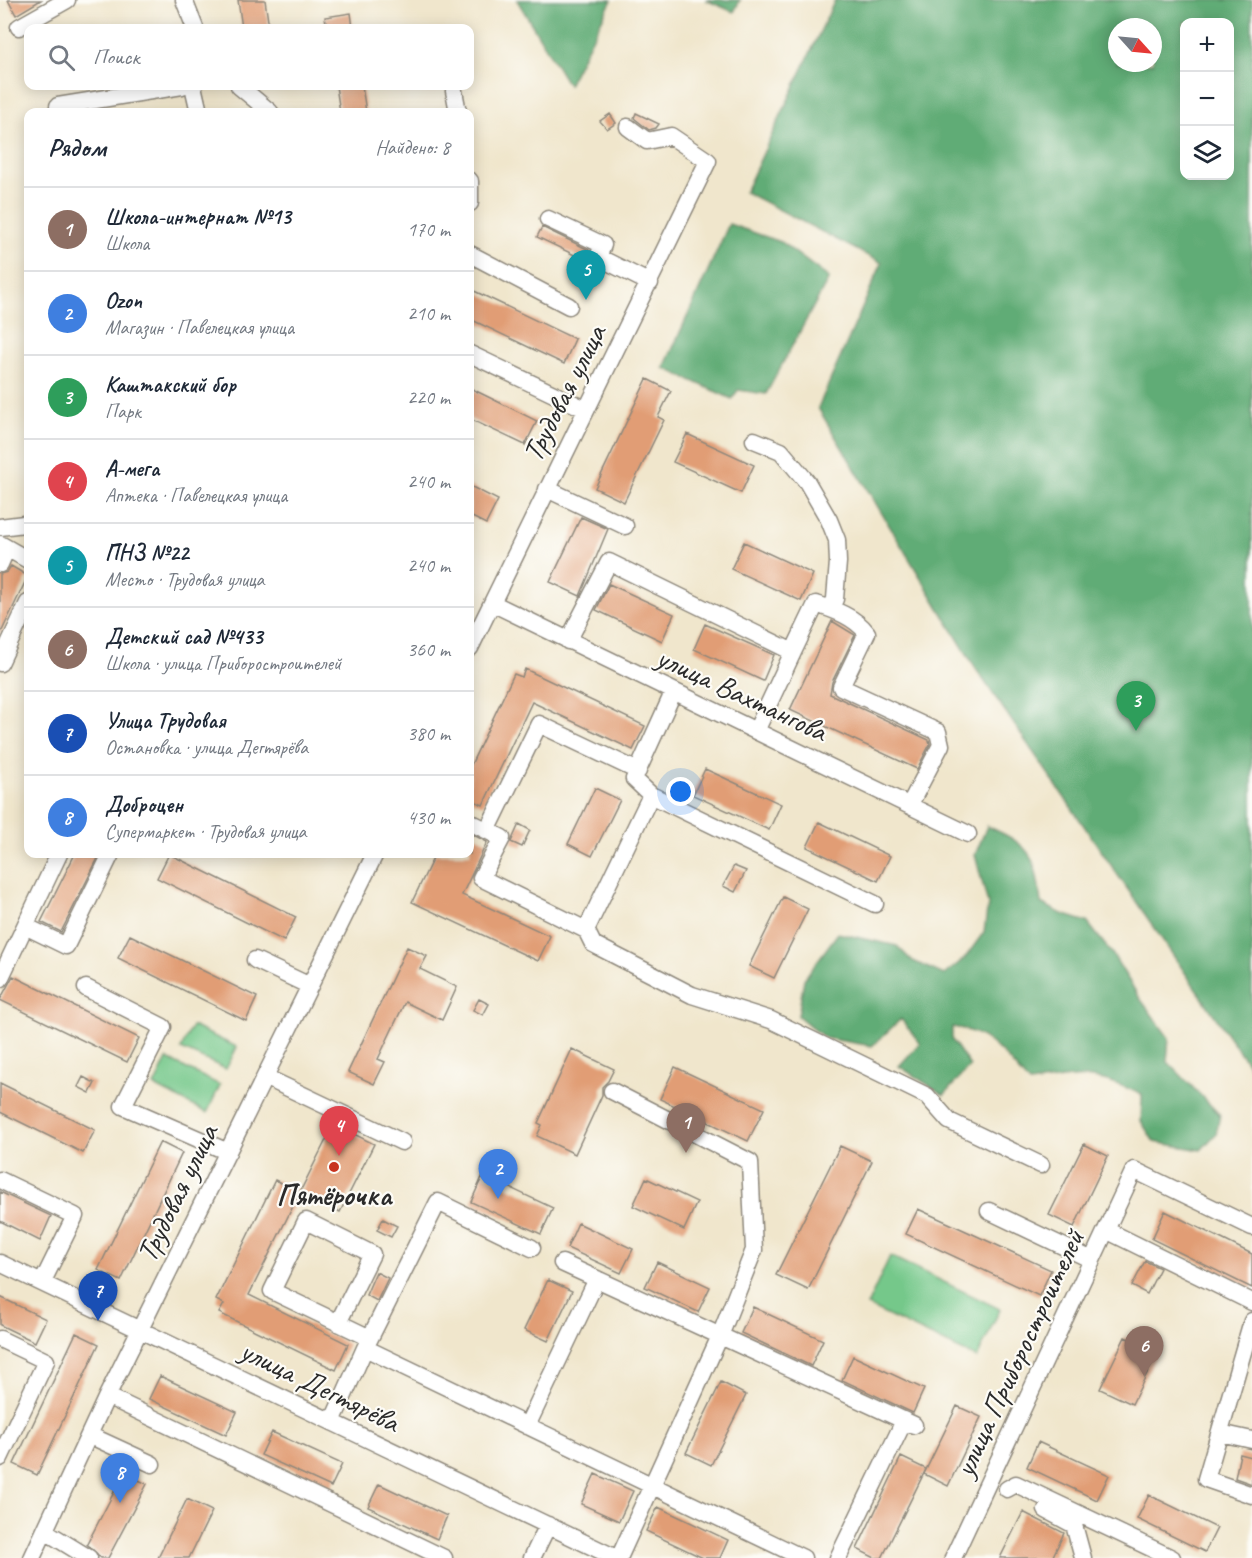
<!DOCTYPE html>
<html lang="ru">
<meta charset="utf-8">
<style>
:root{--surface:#fff;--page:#f2f2f3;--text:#1f2937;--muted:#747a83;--line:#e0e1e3;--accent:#c8321e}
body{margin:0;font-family:Caveat,sans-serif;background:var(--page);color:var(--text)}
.controls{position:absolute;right:18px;top:18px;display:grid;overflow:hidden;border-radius:12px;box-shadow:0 3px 15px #0003}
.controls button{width:54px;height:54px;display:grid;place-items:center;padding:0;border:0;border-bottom:2px solid var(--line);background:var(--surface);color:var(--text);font:30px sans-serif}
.compass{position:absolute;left:1108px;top:18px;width:54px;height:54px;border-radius:50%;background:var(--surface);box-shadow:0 3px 15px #0003;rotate:117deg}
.you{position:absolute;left:681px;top:792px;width:21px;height:21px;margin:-15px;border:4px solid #fff;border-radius:50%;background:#1a73e8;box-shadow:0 0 0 9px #1a73e833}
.badge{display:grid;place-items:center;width:39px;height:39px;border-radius:50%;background:var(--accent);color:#fff;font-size:20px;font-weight:700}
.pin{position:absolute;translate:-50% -50px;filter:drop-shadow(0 2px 3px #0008)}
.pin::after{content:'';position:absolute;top:32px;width:21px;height:18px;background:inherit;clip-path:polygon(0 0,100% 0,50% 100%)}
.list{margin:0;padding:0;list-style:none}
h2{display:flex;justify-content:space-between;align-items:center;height:78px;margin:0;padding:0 24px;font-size:26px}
h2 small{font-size:20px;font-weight:400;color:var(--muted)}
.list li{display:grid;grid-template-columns:39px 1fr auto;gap:18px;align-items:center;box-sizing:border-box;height:84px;padding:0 24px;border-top:2px solid var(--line)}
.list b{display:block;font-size:22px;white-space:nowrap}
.list p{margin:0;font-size:20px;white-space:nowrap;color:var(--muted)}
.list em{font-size:20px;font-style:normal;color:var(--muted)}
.icon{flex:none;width:33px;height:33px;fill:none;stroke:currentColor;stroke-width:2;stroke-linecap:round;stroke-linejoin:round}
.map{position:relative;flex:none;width:1252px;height:1558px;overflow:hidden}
.search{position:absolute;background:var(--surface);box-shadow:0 3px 15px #0003;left:24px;top:24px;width:450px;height:66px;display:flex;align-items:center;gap:15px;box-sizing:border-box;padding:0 21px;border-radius:12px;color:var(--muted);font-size:22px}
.panel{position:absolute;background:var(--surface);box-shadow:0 3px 15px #0003;left:24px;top:108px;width:450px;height:750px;border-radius:12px}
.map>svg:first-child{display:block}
</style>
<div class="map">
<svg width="1252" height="1558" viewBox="0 0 1252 1558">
<rect width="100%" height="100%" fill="#fdfcf7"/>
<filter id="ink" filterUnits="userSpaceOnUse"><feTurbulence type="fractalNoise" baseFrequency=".0167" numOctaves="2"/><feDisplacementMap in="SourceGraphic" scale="12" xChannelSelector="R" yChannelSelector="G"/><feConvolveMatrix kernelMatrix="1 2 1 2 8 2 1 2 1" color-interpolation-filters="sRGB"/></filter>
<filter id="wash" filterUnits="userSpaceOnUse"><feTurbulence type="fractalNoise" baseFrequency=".008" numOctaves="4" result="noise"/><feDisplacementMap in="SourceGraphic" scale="24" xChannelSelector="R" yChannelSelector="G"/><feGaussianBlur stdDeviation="1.35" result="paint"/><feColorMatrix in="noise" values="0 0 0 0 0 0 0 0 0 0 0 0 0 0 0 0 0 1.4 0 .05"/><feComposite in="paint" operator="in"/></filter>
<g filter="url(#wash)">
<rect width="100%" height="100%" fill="#f0e6cc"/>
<!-- green -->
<path fill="#75c88a" stroke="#507a5a" stroke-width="1.5" d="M 192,1026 L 237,1047 L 226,1069 L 181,1049 Z
M 167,1059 L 220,1085 L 207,1113 L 154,1086 Z
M 890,1256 L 1000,1309 L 977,1358 L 867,1306 Z"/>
<!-- forest -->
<path fill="#60ac76" stroke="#466c50" stroke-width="1.5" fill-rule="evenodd" d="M 517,0 L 612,0 L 568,85 Z
M 706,0 L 740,0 L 734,12 Z
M 835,0 L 1252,0 L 1252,1070 L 976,669 L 818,408 L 882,263 L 745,192 ZM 1184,22 L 1230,22 L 1230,176 L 1184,176 ZM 1117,27 L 1153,27 L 1153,63 L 1117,63 Z
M 729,224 L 781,242 L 829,278 L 766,394 L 738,390 L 732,399 L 664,368 Z
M 987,826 C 1032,846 1035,854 1041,903 L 1062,914 L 1087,922 L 1113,955 L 1139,997 L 1169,1038 L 1167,1061 L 1220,1115 L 1216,1134 L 1201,1150 L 1154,1142 L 1141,1121 L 1142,1095 C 1093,1071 1081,1076 1029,1084 C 1007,1058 988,1030 952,1027 L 952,1040 L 970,1066 L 944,1095 L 899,1066 L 920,1043 L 901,1019 L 872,1046 L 825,1038 L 798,1016 L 804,979 L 838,933 L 897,946 L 911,960 L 944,975 L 965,958 L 984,932 L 988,904 L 975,855 Z"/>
<g id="blocks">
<!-- building -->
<path fill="#e19d74" d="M 8,0 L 41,0 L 16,15 Z
M 238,0 L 265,0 L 269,28 L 242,28 Z
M 351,13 L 353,28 L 327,28 L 325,17 Z
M 336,86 L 362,86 L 366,112 L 340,112 Z
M 636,113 L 659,124 L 656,128 L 649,130 L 634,118 Z
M 610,114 L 616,123 L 607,129 L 600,121 Z
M 542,227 L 589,250 L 589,262 L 537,237 Z
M 470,289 L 575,339 L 564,364 L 470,319 Z
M 647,379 L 671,391 L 658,417 L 664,420 L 624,502 L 595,488 Z
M 470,388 L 537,421 L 525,445 L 470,419 Z
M 687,434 L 754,465 L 741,493 L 673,462 Z
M 470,486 L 498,500 L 486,524 L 470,516 Z
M 581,517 L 608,529 L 580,596 L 550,582 Z
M 744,542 L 813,574 L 801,601 L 731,569 Z
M 11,566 L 28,576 L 0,635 L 0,574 L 7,572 Z
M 609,584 L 674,614 L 662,641 L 596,610 Z
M 832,621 L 855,635 L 832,682 L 830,694 L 929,740 L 930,744 L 917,769 L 790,710 Z
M 705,624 L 774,655 L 763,681 L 694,649 Z
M 525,669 L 645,726 L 633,750 L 532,702 L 483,805 L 470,799 L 470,767 L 514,674 L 522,677 Z
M 705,769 L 781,804 L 769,830 L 693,795 Z
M 595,788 L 620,800 L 592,856 L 568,844 Z
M 819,822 L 890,856 L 878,881 L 807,847 Z
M 519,824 L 530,830 L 522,847 L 511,842 Z
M 470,833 L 487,842 L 462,895 L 550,936 L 538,961 L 412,902 L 435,854 L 470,854 Z
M 75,854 L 100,854 L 61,932 L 41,922 Z
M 169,854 L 296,917 L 284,941 L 157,878 Z
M 734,866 L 746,871 L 735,892 L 723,886 Z
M 783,897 L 808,909 L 774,978 L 749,966 Z
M 130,935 L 257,997 L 246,1021 L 118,958 Z
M 407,947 L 427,956 L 420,969 L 457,987 L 442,1020 L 405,1002 L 378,1059 L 385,1062 L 374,1084 L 348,1072 Z
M 13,976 L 139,1038 L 127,1062 L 0,1000 Z
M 479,999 L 489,1004 L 483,1015 L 473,1010 Z
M 572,1049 L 614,1069 L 608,1081 L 602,1087 L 602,1095 L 575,1154 L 537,1136 L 542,1125 L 538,1123 Z
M 675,1067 L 764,1109 L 748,1141 L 660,1099 Z
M 83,1077 L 95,1083 L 90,1093 L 78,1087 Z
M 0,1083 L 95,1130 L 83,1153 L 0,1112 Z
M 334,1124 L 374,1144 L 340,1212 L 300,1192 Z
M 160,1142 L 182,1153 L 121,1281 L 98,1270 Z
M 1084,1144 L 1108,1156 L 1074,1227 L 1049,1215 Z
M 840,1146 L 872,1161 L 808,1290 L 776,1275 Z
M 483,1175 L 553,1208 L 541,1234 L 471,1202 Z
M 646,1178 L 697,1202 L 684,1230 L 633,1206 Z
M 275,1180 L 300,1192 L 249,1295 L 348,1344 L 336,1370 L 219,1313 L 224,1304 L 216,1300 Z
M 0,1192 L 51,1216 L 40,1241 L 0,1221 Z
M 918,1209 L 1051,1270 L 1039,1296 L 906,1234 Z
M 1165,1211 L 1252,1254 L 1252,1288 L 1152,1239 Z
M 383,1219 L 397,1226 L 391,1237 L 377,1230 Z
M 578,1223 L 633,1249 L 621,1273 L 567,1248 Z
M 1145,1261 L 1160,1268 L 1147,1294 L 1132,1286 Z
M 657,1262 L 710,1287 L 698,1312 L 645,1287 Z
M 376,1272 L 388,1278 L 377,1301 L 366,1295 Z
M 548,1280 L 572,1291 L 548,1341 L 524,1330 Z
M 0,1297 L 46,1319 L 35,1342 L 0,1325 Z
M 753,1307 L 823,1340 L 811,1366 L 741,1333 Z
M 76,1333 L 99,1344 L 37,1475 L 14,1464 Z
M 1125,1337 L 1157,1353 L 1132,1404 L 1100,1389 Z
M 853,1356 L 924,1389 L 913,1413 L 842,1380 Z
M 160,1376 L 237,1412 L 226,1435 L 149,1399 Z
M 721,1382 L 746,1395 L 711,1465 L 686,1453 Z
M 957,1406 L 981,1417 L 948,1486 L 924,1474 Z
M 272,1432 L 342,1464 L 331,1487 L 261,1455 Z
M 1038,1442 L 1109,1475 L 1097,1500 L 1027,1467 Z
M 1240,1454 L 1252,1457 L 1252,1484 L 1235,1478 Z
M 901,1457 L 926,1469 L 882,1558 L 875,1558 L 857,1549 Z
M 124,1473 L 147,1484 L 108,1558 L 101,1558 L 87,1544 Z
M 595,1474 L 633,1491 L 619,1521 L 581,1504 Z
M 379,1484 L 447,1516 L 437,1539 L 368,1507 Z
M 1149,1495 L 1217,1528 L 1205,1552 L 1137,1519 Z
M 187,1499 L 212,1511 L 189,1558 L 158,1558 Z
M 658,1507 L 728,1540 L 720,1558 L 703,1558 L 646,1531 Z
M 1023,1512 L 1064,1533 L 1052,1558 L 1000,1558 Z"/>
</g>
</g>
<g filter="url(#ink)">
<use href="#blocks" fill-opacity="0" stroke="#8e887c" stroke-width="1.5"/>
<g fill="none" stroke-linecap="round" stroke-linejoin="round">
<defs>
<path id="minor" d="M 184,0 L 195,28
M 19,27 L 67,0
M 193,86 L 199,112
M 239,86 L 270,112
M 454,91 L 458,112
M 58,106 L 182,86
M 470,181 L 470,203
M 548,219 L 603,245 L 598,257 L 650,283
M 470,254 L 569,306
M 470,354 L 585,409
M 754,440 L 781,451 L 807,482 L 829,520 L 837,540 L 838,562 L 835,599 L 831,608
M 547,489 L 625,526
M 0,527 L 24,524 L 28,526
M 0,544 L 28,560
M 0,564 L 7,548
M 492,603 L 968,834
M 568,641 L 609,562 L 793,652 L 816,604 C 835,610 855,617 867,633 L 841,687 L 938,732 L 941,745 L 910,804
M 470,648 L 708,161 L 671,136 L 647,141 L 628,127
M 0,663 L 28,603
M 756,731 L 793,652
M 651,795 L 875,904
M 470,822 L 502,838 L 481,878 L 586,930 L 593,944 L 692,995 L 771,1020 L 927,1096 L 949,1121 L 1041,1165
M 487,831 L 539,724 L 638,771
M 25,926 L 66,946 L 111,854
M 586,930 L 651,795 L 634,779 L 673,693
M 255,960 L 310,986
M 0,979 L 59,854
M 86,988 L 163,1027 L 123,1106 L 228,1152
M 265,1077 L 402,1142
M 612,1091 L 750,1162 L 754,1250 L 720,1336 L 619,1558
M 0,1180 L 75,1216 L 42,1283
M 989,1211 L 1092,1260
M 1106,1230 L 1252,1302
M 0,1263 L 616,1558
M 562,1263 L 914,1425
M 1252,1321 L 1206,1479 L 1252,1495
M 338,1323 L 372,1254 L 306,1221 L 272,1291 L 370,1338
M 0,1339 L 46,1361 L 0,1458
M 365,1348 L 803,1558
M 107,1396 L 444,1558
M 332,1422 L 365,1348 L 438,1202 L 532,1248
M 527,1426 L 597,1279
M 1220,1433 L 1252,1440
M 89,1435 L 152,1464
M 1007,1489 L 1016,1484 L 1172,1558
M 1046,1510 L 1074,1525 L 1083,1558
M 45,1531 L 89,1558
M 32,1558 L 107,1396 L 375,854
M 532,1558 L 548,1525
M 838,1558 L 904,1421
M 953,1558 L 1134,1170 L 1252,1227"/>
</defs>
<!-- minor casing -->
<use href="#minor" stroke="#8e887c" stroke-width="19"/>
<!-- minor -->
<use href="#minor" stroke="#fff" stroke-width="16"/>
</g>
</g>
<!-- markers -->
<circle fill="#c8321e" stroke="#fdfcf7" stroke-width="2" cx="334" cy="1167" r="6"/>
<g text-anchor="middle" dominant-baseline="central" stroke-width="4.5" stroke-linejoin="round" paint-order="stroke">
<!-- street labels -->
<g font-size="30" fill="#2b2b2b" stroke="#fdfcf7">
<text transform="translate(564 393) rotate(-63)">Трудовая улица</text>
<text transform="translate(742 694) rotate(25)">улица Вахтангова</text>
<text transform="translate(177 1193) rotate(-64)">Трудовая улица</text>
<text transform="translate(1019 1353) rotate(-65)">улица Приборостроителей</text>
<text transform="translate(320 1386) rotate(26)">улица Дегтярёва</text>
</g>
<!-- poi labels -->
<g font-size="30" font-weight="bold" fill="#2b2b2b" stroke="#fdfcf7">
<text x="334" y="1195">Пятёрочка</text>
</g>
</g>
</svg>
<div class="controls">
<button>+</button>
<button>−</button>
<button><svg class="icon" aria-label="layers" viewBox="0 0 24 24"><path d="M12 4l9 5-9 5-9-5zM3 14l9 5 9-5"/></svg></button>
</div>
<svg class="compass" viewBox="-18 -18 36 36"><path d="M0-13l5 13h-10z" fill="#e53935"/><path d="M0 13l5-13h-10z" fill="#747a83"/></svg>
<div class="you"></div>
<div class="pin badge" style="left:686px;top:1153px;background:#8d6e63">1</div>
<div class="pin badge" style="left:498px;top:1199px;background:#3f7fe0">2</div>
<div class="pin badge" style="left:1136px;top:731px;background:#2e9e5b">3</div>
<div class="pin badge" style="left:339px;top:1156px;background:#e0444e">4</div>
<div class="pin badge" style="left:586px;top:300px;background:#0f9aa8">5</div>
<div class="pin badge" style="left:1144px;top:1376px;background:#8d6e63">6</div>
<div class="pin badge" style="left:98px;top:1321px;background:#1a4fb4">7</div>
<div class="pin badge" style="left:120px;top:1503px;background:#3f7fe0">8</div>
<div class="search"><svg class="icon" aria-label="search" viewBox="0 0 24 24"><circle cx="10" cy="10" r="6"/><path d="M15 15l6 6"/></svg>Поиск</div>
<section class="panel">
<h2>Рядом<small>Найдено: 8</small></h2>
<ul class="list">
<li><span class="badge" style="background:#8d6e63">1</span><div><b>Школа-интернат №13</b><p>Школа</p></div><em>170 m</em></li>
<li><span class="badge" style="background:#3f7fe0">2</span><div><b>Ozon</b><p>Магазин · Павелецкая улица</p></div><em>210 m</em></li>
<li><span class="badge" style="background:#2e9e5b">3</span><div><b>Каштакский бор</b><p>Парк</p></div><em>220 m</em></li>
<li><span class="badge" style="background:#e0444e">4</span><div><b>А-мега</b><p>Аптека · Павелецкая улица</p></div><em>240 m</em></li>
<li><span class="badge" style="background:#0f9aa8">5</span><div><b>ПНЗ №22</b><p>Место · Трудовая улица</p></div><em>240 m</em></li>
<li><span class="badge" style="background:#8d6e63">6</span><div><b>Детский сад №433</b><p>Школа · улица Приборостроителей</p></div><em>360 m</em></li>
<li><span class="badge" style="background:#1a4fb4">7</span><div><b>Улица Трудовая</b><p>Остановка · улица Дегтярёва</p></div><em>380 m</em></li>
<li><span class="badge" style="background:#3f7fe0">8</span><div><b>Доброцен</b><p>Супермаркет · Трудовая улица</p></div><em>430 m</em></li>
</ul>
</section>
</div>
